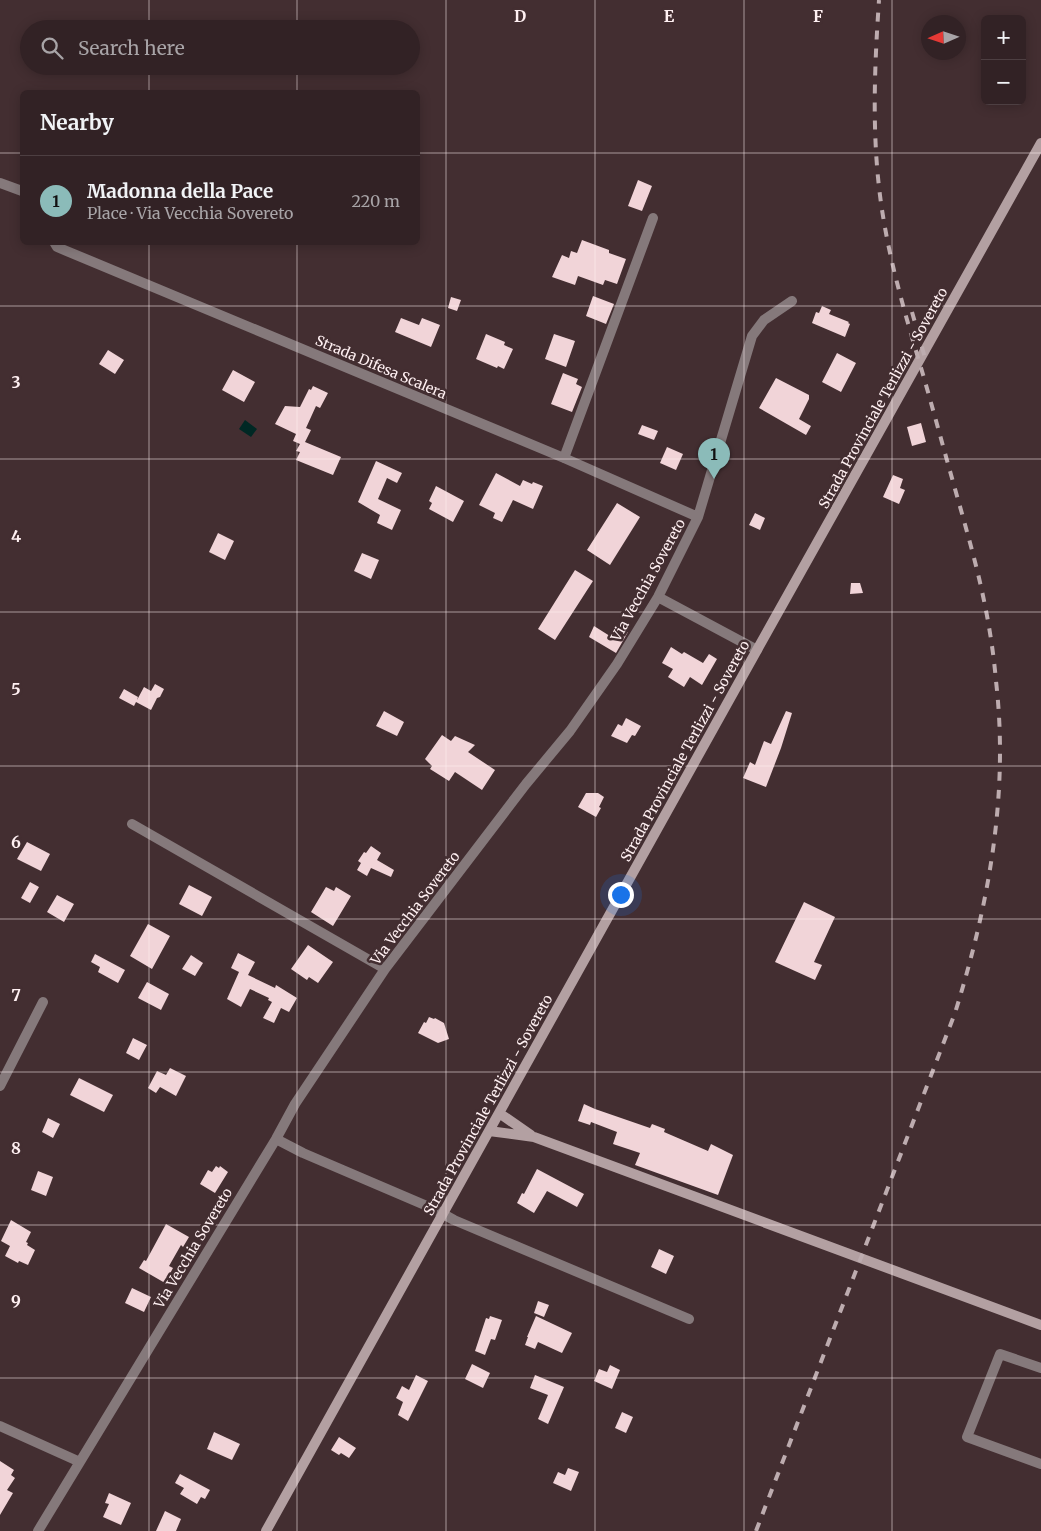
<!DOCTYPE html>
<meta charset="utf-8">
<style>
:root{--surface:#322225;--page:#3d2f32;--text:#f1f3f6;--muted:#a8a4a7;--line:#4d3f42;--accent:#8bbbb9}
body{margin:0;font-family:Merriweather,serif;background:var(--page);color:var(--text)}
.controls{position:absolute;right:15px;top:15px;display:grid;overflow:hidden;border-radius:8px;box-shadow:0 2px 12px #0003}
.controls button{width:45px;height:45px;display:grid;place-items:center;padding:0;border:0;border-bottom:1px solid var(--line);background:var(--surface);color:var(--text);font:25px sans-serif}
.compass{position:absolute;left:921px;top:15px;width:45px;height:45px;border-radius:50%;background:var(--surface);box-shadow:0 2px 12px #0003;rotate:267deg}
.you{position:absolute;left:620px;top:894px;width:18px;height:18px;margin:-12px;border:4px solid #fff;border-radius:50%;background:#1a73e8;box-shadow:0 0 0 8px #1a73e833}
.badge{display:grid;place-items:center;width:32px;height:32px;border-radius:50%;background:var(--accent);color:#111;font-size:16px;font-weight:700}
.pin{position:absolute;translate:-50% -41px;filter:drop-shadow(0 1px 2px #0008)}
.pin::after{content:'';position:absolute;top:26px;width:18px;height:15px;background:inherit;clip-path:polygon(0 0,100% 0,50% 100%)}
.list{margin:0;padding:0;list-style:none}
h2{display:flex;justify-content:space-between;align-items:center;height:65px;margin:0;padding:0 20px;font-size:21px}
h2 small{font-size:16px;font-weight:400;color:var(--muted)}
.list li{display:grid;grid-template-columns:32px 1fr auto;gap:15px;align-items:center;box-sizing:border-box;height:90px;padding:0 20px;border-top:1px solid var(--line)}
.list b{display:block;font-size:19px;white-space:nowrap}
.list p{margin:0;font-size:16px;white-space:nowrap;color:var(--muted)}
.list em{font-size:16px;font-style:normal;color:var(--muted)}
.icon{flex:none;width:28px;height:28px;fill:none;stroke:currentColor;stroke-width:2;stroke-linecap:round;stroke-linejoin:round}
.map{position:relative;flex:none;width:1041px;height:1531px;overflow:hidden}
.search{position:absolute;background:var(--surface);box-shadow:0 2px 12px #0003;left:20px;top:20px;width:400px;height:55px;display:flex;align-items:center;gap:12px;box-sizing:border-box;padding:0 18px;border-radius:28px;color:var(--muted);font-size:19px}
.panel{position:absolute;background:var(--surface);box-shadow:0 2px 12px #0003;left:20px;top:90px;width:400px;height:155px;border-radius:8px}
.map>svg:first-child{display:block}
</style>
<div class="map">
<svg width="1041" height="1531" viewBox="0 0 1041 1531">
<rect width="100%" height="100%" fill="#432e31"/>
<!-- water -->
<path fill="#002824" d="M 245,420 L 257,429 L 251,437 L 239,429 Z"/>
<!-- building -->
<path fill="#f1d4d8" d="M 638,180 L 652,186 L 642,211 L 628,206 Z
M 582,240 L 609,250 L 609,253 L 626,259 L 617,284 L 605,280 L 603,285 L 578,276 L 575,285 L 552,277 L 562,255 L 569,258 L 571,251 L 577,253 Z
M 593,296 L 614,304 L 606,324 L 586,316 Z
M 451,297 L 461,300 L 457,311 L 448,308 Z
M 822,306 L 831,310 L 829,314 L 849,322 L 848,323 L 850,324 L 845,337 L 812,323 L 816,312 L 819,313 Z
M 401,318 L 419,325 L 422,318 L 440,325 L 431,347 L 395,332 Z
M 486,334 L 505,342 L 504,345 L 513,349 L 504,369 L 498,366 L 497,368 L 476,359 Z
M 554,334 L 575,341 L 566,367 L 545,359 Z
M 108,350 L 124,360 L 115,374 L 99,364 Z
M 837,353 L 856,363 L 841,392 L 822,382 Z
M 233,370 L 255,382 L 244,402 L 222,390 Z
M 563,373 L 578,379 L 576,384 L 582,387 L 572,412 L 551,404 Z
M 776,378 L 809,395 L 809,399 L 799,419 L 811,426 L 806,435 L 759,408 Z
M 313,386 L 328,393 L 320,408 L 316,406 L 306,428 L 311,430 L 305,442 L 341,457 L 333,475 L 296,460 L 300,452 L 296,451 L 300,444 L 293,441 L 296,434 L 275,424 L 285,406 L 300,407 L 309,389 L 311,390 Z
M 921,423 L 926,442 L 912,446 L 907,427 Z
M 642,425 L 658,431 L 654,440 L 638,434 Z
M 667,447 L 683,454 L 676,470 L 660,463 Z
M 376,461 L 402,473 L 397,483 L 387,478 L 378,499 L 401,510 L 392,530 L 377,523 L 380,515 L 358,502 Z
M 496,473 L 520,486 L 523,480 L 532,484 L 533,482 L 543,486 L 533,509 L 513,500 L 502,522 L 493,518 L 495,513 L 479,505 Z
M 893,475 L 903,479 L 900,488 L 905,490 L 899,504 L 883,497 Z
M 436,486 L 464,501 L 453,522 L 429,509 L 432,503 L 429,501 Z
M 617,503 L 640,517 L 610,565 L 587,550 Z
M 755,513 L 765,518 L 760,530 L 749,525 Z
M 218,533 L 234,541 L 225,560 L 209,552 Z
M 362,553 L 379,560 L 371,579 L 354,571 Z
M 575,570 L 593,581 L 555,640 L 538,629 Z
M 851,583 L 860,583 L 863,593 L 850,594 Z
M 594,626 L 613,638 L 628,632 L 616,653 L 589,637 Z
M 671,647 L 682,654 L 684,652 L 703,663 L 709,654 L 717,659 L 702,685 L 690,677 L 684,687 L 668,677 L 673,669 L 662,663 Z
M 155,684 L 164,689 L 160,697 L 157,698 L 151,710 L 136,702 L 134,706 L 119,698 L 124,689 L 138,697 L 137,700 L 144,687 L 151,691 Z
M 384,711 L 404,722 L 397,736 L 376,726 Z
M 786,711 L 792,713 L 781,748 L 766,787 L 743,778 L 750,762 L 755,765 L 764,741 L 771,744 Z
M 626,718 L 641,726 L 635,736 L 632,735 L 627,743 L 611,736 L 618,724 L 622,726 Z
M 442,735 L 451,741 L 455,736 L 475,745 L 468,752 L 495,770 L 482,790 L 455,772 L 449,781 L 430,769 L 432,766 L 425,759 Z
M 586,793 L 598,793 L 604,797 L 599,807 L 601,808 L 596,817 L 578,807 Z
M 27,842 L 50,854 L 41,871 L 17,859 Z
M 371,846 L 381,853 L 377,860 L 394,870 L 391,877 L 371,868 L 367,876 L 357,870 L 361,863 L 358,861 L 364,852 L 366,853 Z
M 30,882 L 39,887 L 30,903 L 21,898 Z
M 189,885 L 212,897 L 202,916 L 179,904 Z
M 326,887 L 334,891 L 336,887 L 351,896 L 333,926 L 311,912 Z
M 57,895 L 74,904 L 64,922 L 47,912 Z
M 804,902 L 835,917 L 814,962 L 822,965 L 815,980 L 775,962 Z
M 148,924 L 170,936 L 152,969 L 130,956 Z
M 308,945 L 333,962 L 318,983 L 309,977 L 307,980 L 291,969 Z
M 238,953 L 255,962 L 248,975 L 275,988 L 276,985 L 297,998 L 289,1012 L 281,1008 L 274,1023 L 263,1018 L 272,1002 L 268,1000 L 269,998 L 250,989 L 241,1007 L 227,999 L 239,972 L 231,968 Z
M 95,954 L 125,970 L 118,983 L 98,972 L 100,967 L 91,962 Z
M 191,955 L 203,963 L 195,976 L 182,969 Z
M 147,982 L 169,994 L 161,1010 L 138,998 Z
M 429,1017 L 434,1019 L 435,1018 L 444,1023 L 449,1039 L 438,1043 L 418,1033 L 424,1022 L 426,1023 Z
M 133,1038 L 147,1045 L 139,1060 L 126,1053 Z
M 170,1068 L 186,1076 L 176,1096 L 160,1087 L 156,1093 L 148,1088 L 157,1071 L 166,1075 Z
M 79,1078 L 113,1095 L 104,1112 L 70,1095 Z
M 584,1104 L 595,1109 L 650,1128 L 652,1124 L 665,1129 L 664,1132 L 708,1151 L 711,1144 L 733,1155 L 718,1195 L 635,1165 L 640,1153 L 613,1144 L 617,1132 L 591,1122 L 590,1125 L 578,1121 Z
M 48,1118 L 60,1124 L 53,1138 L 42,1132 Z
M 216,1166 L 219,1168 L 220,1166 L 228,1172 L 215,1193 L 200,1184 L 208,1170 L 212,1172 Z
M 537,1169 L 584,1194 L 577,1207 L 547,1191 L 534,1213 L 517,1203 L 522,1193 L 524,1194 Z
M 38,1171 L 53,1177 L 46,1196 L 31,1190 Z
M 11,1220 L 31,1232 L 26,1242 L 28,1243 L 27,1245 L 35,1250 L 28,1265 L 19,1261 L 18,1263 L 5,1256 L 10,1246 L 1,1241 Z
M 166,1224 L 189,1237 L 183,1247 L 181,1245 L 169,1266 L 173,1268 L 165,1283 L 139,1268 L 144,1260 L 146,1261 Z
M 659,1249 L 674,1256 L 666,1274 L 651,1267 Z
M 132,1288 L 151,1297 L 144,1312 L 125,1303 Z
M 538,1301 L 549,1305 L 544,1317 L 534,1313 Z
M 490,1316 L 502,1320 L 495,1340 L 491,1339 L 485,1355 L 475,1351 L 486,1318 L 489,1319 Z
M 536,1316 L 572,1333 L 562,1353 L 538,1342 L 535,1349 L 525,1345 L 528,1337 L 527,1337 Z
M 472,1364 L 490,1373 L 483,1388 L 465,1379 Z
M 610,1365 L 620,1370 L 612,1389 L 594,1381 L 599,1369 L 607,1372 Z
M 416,1375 L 428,1381 L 408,1421 L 398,1415 L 403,1402 L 396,1398 L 402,1386 L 409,1390 Z
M 535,1375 L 564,1387 L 548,1424 L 538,1419 L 548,1395 L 530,1388 Z
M 622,1412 L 633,1417 L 626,1433 L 615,1428 Z
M 214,1432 L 240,1444 L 232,1460 L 207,1449 Z
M 339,1437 L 356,1448 L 349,1458 L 341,1453 L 339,1455 L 331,1450 Z
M 0,1461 L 14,1470 L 11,1475 L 15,1478 L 7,1490 L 13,1493 L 0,1515 Z
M 568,1468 L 579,1472 L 571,1491 L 553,1483 L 558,1472 L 565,1475 Z
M 180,1474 L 210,1490 L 205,1499 L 201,1497 L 197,1504 L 180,1494 L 184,1488 L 175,1483 Z
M 109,1493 L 131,1503 L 121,1525 L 103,1517 L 109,1504 L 105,1503 Z
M 165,1511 L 181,1519 L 176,1531 L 156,1531 Z"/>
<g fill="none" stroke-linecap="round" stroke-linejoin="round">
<!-- street -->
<path stroke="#85797b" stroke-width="10" d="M 0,183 L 22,191
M 54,242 L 57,247 L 564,458 L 698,517
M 564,458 L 653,218
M 658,597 L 757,650
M 132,824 L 385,969
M 0,1086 L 43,1002
M 276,1139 L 303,1153 L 434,1209 L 454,1220 L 689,1319
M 1041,1368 L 1000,1354 L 967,1437 L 1041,1464
M 0,1426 L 80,1462
M 38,1531 L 276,1139 L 295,1104 L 385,969 L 526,784 L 570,731 L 617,664 L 658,597 L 698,517 L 752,336 L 764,320 L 792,301"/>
<!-- secondary -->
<path stroke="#b3a0a2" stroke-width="10" d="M 499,1113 L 531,1135
M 489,1131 L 534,1137 L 1041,1325
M 266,1531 L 757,650 L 1041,143"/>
<!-- rail -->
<path stroke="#bdacaf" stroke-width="4" stroke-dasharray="9 9" stroke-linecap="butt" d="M 912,312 L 925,358
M 756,1531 L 955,1013 C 989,904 1009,794 996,681 C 993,646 987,612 979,578 C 973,553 966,528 959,503 C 947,461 936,420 924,378 C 909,327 893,275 884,222 C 871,148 874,74 879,0"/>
</g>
<!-- grid -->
<path fill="none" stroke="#fff0f2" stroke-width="1" stroke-opacity="0.55" d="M 149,0 L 149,29M 297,0 L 297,29M 446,0 L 446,1531M 595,0 L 595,1531M 744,0 L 744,1531M 892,0 L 892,1531M 149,66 L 149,92M 297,66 L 297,92M 0,153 L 22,153M 418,153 L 1041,153M 149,242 L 149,1531M 297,242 L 297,1531M 0,306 L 1041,306M 0,459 L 1041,459M 0,612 L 1041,612M 0,766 L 1041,766M 0,919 L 1041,919M 0,1072 L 1041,1072M 0,1225 L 1041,1225M 0,1378 L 1041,1378"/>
<g text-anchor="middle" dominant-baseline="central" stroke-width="5" stroke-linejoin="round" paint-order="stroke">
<!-- street labels -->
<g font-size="14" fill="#fff0f2" stroke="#432e31">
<text transform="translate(381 367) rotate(23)">Strada Difesa Scalera</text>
<text transform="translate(883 398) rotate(-61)">Strada Provinciale Terlizzi - Sovereto</text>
<text transform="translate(648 580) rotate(-61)">Via Vecchia Sovereto</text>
<text transform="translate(685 751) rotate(-61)">Strada Provinciale Terlizzi - Sovereto</text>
<text transform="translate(415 908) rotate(-53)">Via Vecchia Sovereto</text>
<text transform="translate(488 1105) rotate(-61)">Strada Provinciale Terlizzi - Sovereto</text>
<text transform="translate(193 1248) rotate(-59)">Via Vecchia Sovereto</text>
</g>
</g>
<g font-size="16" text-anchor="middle" font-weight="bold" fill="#fff0f2" stroke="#432e31" stroke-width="5" stroke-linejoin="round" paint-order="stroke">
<text x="520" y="22">D</text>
<text x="669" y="22">E</text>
<text x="818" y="22">F</text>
<text x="16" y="388">3</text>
<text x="16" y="542">4</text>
<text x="16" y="695">5</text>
<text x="16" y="848">6</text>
<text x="16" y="1001">7</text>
<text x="16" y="1154">8</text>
<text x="16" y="1307">9</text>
</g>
</svg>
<div class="controls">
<button>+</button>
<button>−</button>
</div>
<svg class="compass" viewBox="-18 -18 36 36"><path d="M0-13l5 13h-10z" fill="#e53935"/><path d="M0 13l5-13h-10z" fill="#a8a4a7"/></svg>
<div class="you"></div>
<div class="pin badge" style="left:714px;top:479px">1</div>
<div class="search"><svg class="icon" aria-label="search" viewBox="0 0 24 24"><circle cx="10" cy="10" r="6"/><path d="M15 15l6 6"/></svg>Search here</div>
<section class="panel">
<h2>Nearby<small></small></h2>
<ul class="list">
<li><span class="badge">1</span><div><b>Madonna della Pace</b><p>Place · Via Vecchia Sovereto</p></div><em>220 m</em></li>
</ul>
</section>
</div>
